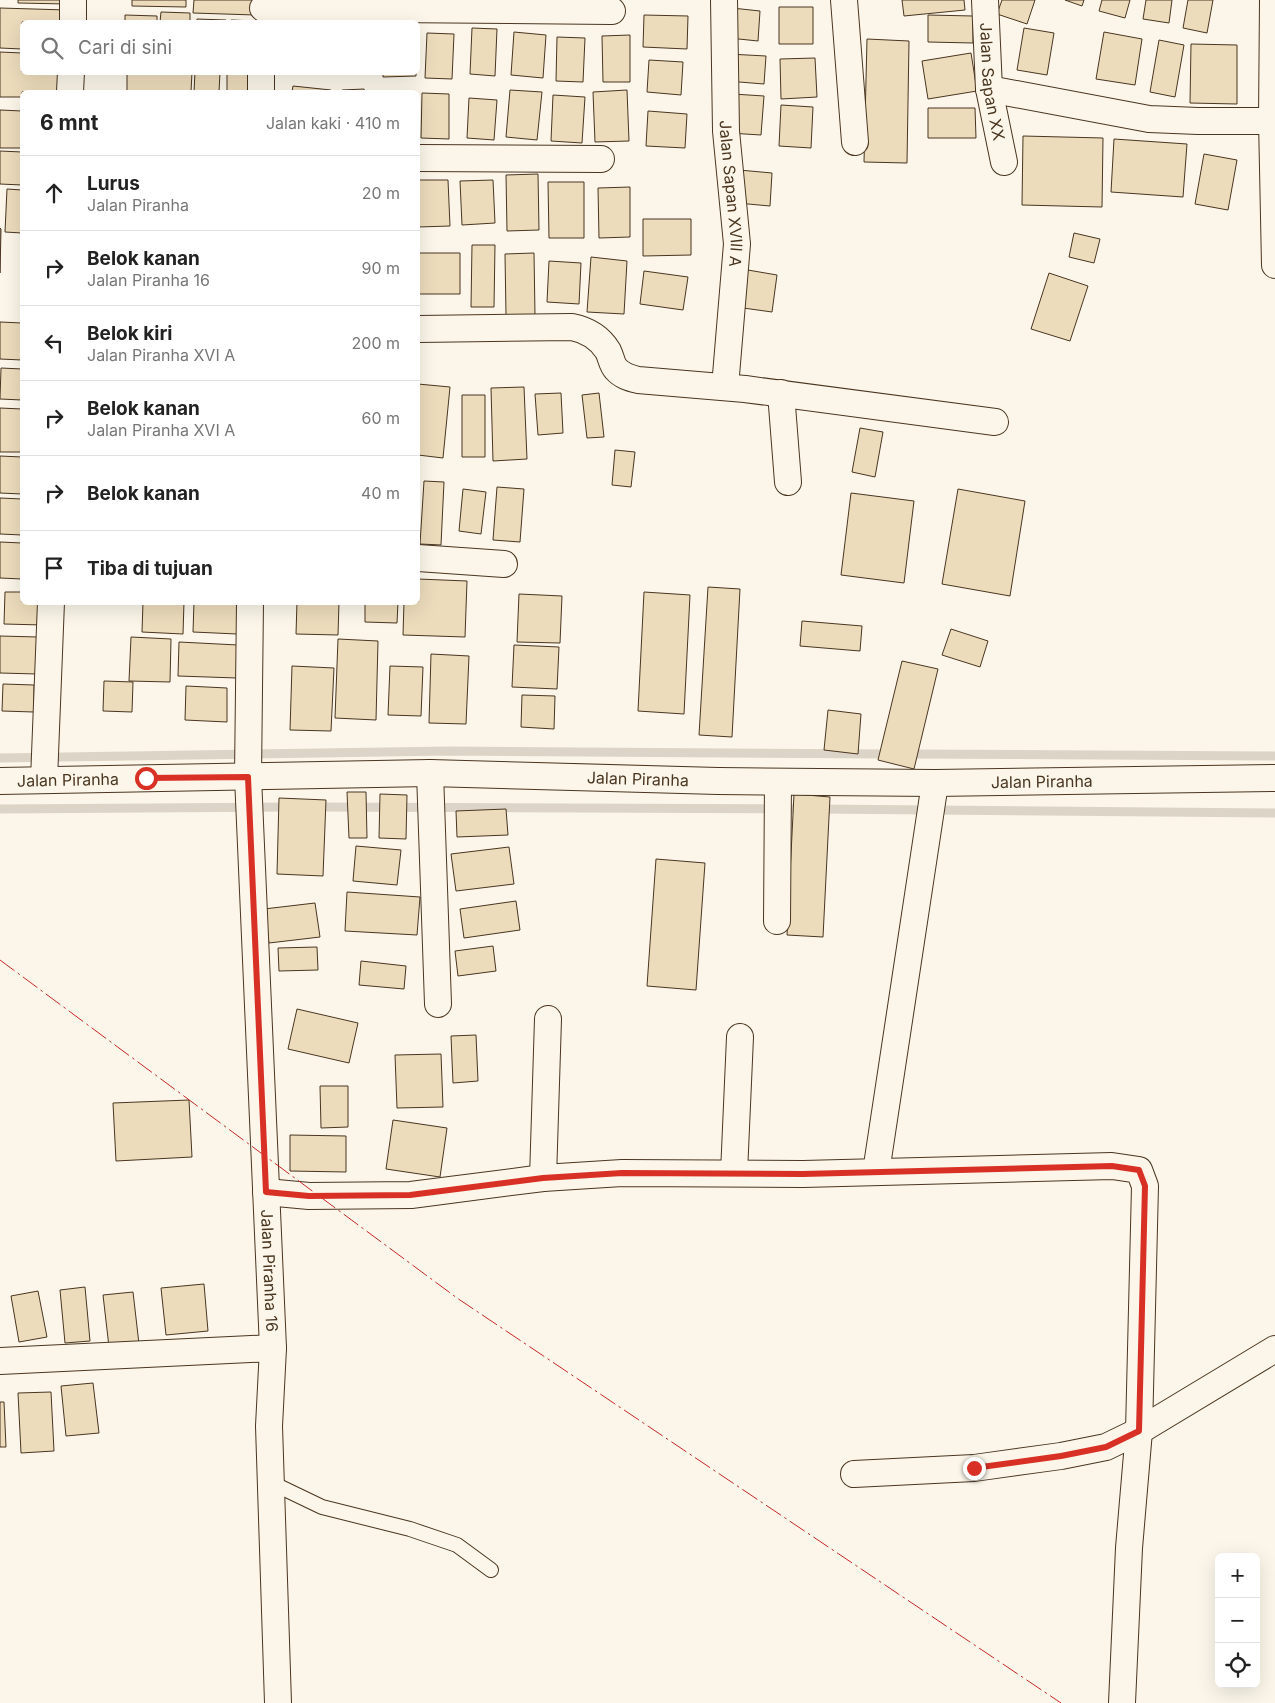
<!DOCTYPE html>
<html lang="id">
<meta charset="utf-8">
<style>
:root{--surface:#fff;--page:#f6f6f6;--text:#222;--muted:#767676;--line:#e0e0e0}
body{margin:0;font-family:Inter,sans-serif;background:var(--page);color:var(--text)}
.controls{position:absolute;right:15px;bottom:15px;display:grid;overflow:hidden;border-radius:8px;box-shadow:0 5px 20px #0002}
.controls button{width:45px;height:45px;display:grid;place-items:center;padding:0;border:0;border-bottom:1px solid var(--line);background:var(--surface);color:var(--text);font:25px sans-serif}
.stop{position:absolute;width:15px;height:15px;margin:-11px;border:4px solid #d93025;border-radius:50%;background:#fff}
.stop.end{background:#d93025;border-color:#fff;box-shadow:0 1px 5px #0008}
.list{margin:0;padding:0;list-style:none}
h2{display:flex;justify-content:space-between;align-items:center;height:65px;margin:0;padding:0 20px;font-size:21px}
h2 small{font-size:16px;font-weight:400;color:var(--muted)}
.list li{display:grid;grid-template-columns:32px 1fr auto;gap:15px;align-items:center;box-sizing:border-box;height:75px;padding:0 20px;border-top:1px solid var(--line)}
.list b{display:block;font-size:19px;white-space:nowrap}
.list p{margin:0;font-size:16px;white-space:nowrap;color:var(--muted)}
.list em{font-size:16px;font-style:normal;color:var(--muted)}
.icon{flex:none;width:28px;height:28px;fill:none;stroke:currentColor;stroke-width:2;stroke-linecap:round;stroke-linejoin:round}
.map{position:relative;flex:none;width:1275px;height:1703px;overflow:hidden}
.search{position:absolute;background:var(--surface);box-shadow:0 5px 20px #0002;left:20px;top:20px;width:400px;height:55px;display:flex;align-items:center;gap:12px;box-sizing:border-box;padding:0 18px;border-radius:8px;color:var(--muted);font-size:19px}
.panel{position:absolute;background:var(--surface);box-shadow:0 5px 20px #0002;left:20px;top:90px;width:400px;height:515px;border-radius:8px}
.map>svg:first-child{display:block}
</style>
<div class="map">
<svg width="1275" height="1703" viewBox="0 0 1275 1703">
<rect width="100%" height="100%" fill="#fbf6e9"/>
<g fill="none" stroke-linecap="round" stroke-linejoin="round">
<!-- stream -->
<path stroke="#dcd4c6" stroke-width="9" d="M 908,754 L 1275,756
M 0,758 L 450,751 L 890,754
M 315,807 L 805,809
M 0,809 L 290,807
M 818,809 L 1275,813"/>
</g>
<!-- building -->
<path fill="#ecdcbc" stroke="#4a3520" d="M 18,0 L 67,0 L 66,4 L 18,3 Z
M 132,0 L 186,0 L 186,7 L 132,6 Z
M 194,0 L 256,0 L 255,15 L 193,13 Z
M 902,0 L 964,0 L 965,10 L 904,16 Z
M 1002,0 L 1035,0 L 1027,24 L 997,14 Z
M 1065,0 L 1084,0 L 1082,6 Z
M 1102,0 L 1130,0 L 1125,18 L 1099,11 Z
M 1146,0 L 1172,0 L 1169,23 L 1143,19 Z
M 1188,0 L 1213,0 L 1207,33 L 1183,28 Z
M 779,7 L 813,7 L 813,44 L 779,44 Z
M 0,8 L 67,10 L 66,22 L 22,22 L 22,49 L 0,48 Z
M 732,8 L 760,11 L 758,41 L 729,38 Z
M 161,12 L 190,13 L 190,22 L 160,22 Z
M 125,15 L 157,16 L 157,22 L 125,22 Z
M 644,15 L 688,16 L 687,49 L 643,47 Z
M 928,15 L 973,16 L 973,43 L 928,42 Z
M 197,19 L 226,20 L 226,22 L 197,22 Z
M 231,20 L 256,21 L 256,22 L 231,22 Z
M 472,28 L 497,29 L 495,76 L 470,74 Z
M 1024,28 L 1054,33 L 1047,75 L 1017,70 Z
M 514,32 L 546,35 L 543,78 L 511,75 Z
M 1104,32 L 1142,39 L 1135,85 L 1096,79 Z
M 427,33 L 454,34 L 452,79 L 425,78 Z
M 630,35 L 630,82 L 603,82 L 602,36 Z
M 557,37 L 585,38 L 583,82 L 556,81 Z
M 867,39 L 909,41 L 907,163 L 864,162 Z
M 1159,40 L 1184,45 L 1175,97 L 1150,92 Z
M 1191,44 L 1237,45 L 1237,104 L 1190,103 Z
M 0,52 L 22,53 L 22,72 L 63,72 L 62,92 L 22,92 L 22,97 L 0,97 Z
M 971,53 L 977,91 L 928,99 L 922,61 Z
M 728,54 L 766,56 L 764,84 L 727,81 Z
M 815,58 L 817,97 L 781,99 L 780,59 Z
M 649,60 L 683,62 L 681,95 L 647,92 Z
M 127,72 L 192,72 L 191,92 L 127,92 Z
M 195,72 L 220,72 L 219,92 L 194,92 Z
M 227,72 L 255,72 L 254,92 L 227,92 Z
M 383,72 L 416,72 L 416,76 L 383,77 Z
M 293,86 L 331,90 L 330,92 L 292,92 Z
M 364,89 L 365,92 L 342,92 L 342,90 Z
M 510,90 L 542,92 L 537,140 L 506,137 Z
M 627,90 L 629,141 L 595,142 L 593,92 Z
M 377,91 L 408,92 L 377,92 Z
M 422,93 L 449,94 L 449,139 L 421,138 Z
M 733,94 L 764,96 L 761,135 L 729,133 Z
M 553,95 L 585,97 L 582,143 L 551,141 Z
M 469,98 L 497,100 L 494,140 L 467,138 Z
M 781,105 L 813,107 L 811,148 L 779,146 Z
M 928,108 L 975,108 L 976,138 L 928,138 Z
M 0,110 L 22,111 L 22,148 L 0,148 Z
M 648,111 L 687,114 L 685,148 L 646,146 Z
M 1023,136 L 1103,138 L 1102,207 L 1022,205 Z
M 1114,139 L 1187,144 L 1183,197 L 1111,192 Z
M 0,151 L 22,152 L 22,185 L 0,184 Z
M 1204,154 L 1237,160 L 1228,210 L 1195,204 Z
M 739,170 L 772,173 L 770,206 L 737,203 Z
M 538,174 L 539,230 L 507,231 L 506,175 Z
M 418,180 L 448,180 L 450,226 L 418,227 Z
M 493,180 L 495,223 L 462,225 L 460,181 Z
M 548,182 L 584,182 L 584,238 L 549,238 Z
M 630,187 L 630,237 L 599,238 L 598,188 Z
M 7,189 L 22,190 L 22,233 L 5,232 Z
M 643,219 L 691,219 L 691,255 L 643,256 Z
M 0,228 L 1,229 L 0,273 Z
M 1074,233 L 1100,239 L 1094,263 L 1069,257 Z
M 472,245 L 495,245 L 494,307 L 471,307 Z
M 418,253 L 460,253 L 460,294 L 418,294 Z
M 534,253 L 535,316 L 506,316 L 505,254 Z
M 591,257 L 627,261 L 624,314 L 587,312 Z
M 549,261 L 581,263 L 579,304 L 547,302 Z
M 742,269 L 777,275 L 772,312 L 736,307 Z
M 644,271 L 688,277 L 683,310 L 640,304 Z
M 1049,273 L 1088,286 L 1070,341 L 1031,329 Z
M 0,322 L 22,323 L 22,360 L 0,359 Z
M 1,368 L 22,369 L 22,400 L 0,399 Z
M 418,384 L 450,387 L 443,458 L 418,455 Z
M 524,387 L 527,459 L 493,461 L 491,388 Z
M 561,393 L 563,433 L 538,435 L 535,394 Z
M 599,393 L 604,437 L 587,438 L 582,395 Z
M 462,395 L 485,395 L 485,457 L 462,457 Z
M 0,408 L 22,409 L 22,452 L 0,452 Z
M 860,428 L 883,432 L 875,477 L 852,472 Z
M 615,450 L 635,452 L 631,487 L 612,485 Z
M 0,456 L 22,457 L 22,494 L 0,493 Z
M 424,481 L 444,482 L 441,545 L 420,544 Z
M 497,487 L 524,489 L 520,542 L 493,540 Z
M 463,489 L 486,492 L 481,534 L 459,531 Z
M 958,489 L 1025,501 L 1010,596 L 942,584 Z
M 851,493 L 914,501 L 904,583 L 841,575 Z
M 0,498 L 22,499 L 22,535 L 0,534 Z
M 0,542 L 22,543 L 22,579 L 0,578 Z
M 418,579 L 467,581 L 465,637 L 403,635 L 404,602 L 418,602 Z
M 708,587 L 740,589 L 732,737 L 699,735 Z
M 5,592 L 22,592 L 22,602 L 44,602 L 43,625 L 4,624 Z
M 644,592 L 690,595 L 684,714 L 638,711 Z
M 519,594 L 562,596 L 560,643 L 517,642 Z
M 143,602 L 184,602 L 183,634 L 142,632 Z
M 194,602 L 238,602 L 237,634 L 193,632 Z
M 297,602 L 339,602 L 338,635 L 296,634 Z
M 365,602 L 398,602 L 397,623 L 365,622 Z
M 802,621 L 862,626 L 860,651 L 800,646 Z
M 951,629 L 988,641 L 980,667 L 942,655 Z
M 0,636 L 38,637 L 37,674 L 0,673 Z
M 131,637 L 171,639 L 170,682 L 129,681 Z
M 338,639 L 378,641 L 376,720 L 335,718 Z
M 179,642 L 238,645 L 237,678 L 178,676 Z
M 514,645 L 559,647 L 557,689 L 512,687 Z
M 431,654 L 469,656 L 466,724 L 429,723 Z
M 902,661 L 938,669 L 914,769 L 878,760 Z
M 292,666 L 334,668 L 331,731 L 290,730 Z
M 390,666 L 423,667 L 421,716 L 388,715 Z
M 104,681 L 133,682 L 132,712 L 103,711 Z
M 3,684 L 34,685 L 34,712 L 2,711 Z
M 186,686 L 227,688 L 227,722 L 185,720 Z
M 522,695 L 555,696 L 554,729 L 521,727 Z
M 828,710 L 861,714 L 858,754 L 824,750 Z
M 347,792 L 366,792 L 367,838 L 349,838 Z
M 380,794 L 407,795 L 406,839 L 379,838 Z
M 794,794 L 830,797 L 823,937 L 787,935 Z
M 279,798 L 326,800 L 323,876 L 277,874 Z
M 506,809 L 508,835 L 457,837 L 456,811 Z
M 356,846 L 401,850 L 397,885 L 353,881 Z
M 509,847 L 514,884 L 456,891 L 451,854 Z
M 656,859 L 705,863 L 696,990 L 647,986 Z
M 347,892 L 420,897 L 417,935 L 345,931 Z
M 516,901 L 520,930 L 464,938 L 460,909 Z
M 315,903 L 320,937 L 269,943 L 264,909 Z
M 493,946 L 496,971 L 458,976 L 455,951 Z
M 317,947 L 318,970 L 279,971 L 278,948 Z
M 361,961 L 406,966 L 404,989 L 359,985 Z
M 297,1009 L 358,1023 L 349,1063 L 288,1049 Z
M 476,1035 L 478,1081 L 453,1083 L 451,1036 Z
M 441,1054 L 443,1107 L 397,1108 L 395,1055 Z
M 320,1086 L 348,1086 L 348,1127 L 321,1128 Z
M 189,1100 L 192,1157 L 116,1161 L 113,1103 Z
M 393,1120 L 447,1128 L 440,1177 L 386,1169 Z
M 290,1135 L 346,1136 L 346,1172 L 290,1171 Z
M 204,1284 L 208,1331 L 166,1335 L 161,1288 Z
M 85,1287 L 90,1341 L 65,1343 L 60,1290 Z
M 38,1291 L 47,1337 L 19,1342 L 11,1296 Z
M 133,1292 L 139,1344 L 109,1347 L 103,1295 Z
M 93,1383 L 99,1433 L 66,1436 L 61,1386 Z
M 51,1392 L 54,1451 L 21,1453 L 18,1393 Z
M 0,1402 L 4,1402 L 6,1447 L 0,1447 Z"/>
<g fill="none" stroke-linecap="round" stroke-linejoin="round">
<defs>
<path id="service" d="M 272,1483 L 322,1507 L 410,1529 L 457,1545 L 491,1570"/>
<g id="minor">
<path id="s1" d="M 724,0 L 726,131 L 737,244 L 725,387"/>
<path d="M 844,0 L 855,142"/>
<path id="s2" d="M 985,0 L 989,89 L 1004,162"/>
<path d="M 1273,0 L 1272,120 L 1275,265"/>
<path d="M 263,8 L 612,11"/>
<path d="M 73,22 L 73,0"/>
<path d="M 989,89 L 1149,119 L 1198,121 L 1275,121"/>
<path d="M 70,92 L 71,72"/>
<path d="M 261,92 L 261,72"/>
<path d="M 418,158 L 601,159"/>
<path d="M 418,329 L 572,327 C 587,330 600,338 608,351 C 611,357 612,365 616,369 C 622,376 630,378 638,380 L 745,389 L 995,422"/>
<path d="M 781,393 L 788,482"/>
<path d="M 418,558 L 504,564"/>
<path id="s3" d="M 250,602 L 248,777 L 273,1348 L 269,1426 L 278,1703"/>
<path d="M 430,773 L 438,1004"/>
<path d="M 44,780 L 51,602"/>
<path id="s4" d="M 0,781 L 430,773 L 718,781 L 935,783 L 1275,778"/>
<path d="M 777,921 L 778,782"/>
<path d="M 876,1172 L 935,783"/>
<path d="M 734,1173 L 740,1037"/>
<path d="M 543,1178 L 548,1019"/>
<path d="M 266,1192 L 309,1196 L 411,1195 L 543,1178 L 622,1173 L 803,1174 L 1112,1166 L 1139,1170 L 1145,1186 L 1139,1431 L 1129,1548 L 1122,1703"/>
<path d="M 0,1361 L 273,1348"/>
<path d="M 854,1474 L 974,1468 L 1061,1456 L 1106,1447 L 1139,1431 L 1275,1349"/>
</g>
</defs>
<!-- service casing -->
<use href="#service" stroke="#4a3520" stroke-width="16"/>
<!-- minor casing -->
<use href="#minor" stroke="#4a3520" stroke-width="28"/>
<!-- service -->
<use href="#service" stroke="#fbf6e9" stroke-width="14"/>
<!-- minor -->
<use href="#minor" stroke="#fbf6e9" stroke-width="26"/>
<!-- power -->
<path stroke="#c62828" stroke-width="1" stroke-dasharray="18 4 2.5 4" stroke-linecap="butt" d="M 0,960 L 457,1298 L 1061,1703"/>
</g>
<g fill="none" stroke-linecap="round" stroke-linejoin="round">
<!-- route -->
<path stroke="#d93025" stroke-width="6" d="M 146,778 L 248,777 L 266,1192 L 309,1196 L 410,1195 L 543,1178 L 622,1173 L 803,1174 L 1112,1166 L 1139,1170 L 1145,1186 L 1139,1431 L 1106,1447 L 1061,1456 L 974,1468"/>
</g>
<g text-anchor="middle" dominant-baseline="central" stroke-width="4" stroke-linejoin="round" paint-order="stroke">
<!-- street labels -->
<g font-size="16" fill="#4a3520" stroke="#fbf6e9">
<text stroke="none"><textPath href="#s2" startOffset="82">Jalan Sapan XX</textPath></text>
<text stroke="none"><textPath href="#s1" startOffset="194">Jalan Sapan XVIII A</textPath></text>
<text stroke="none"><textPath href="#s4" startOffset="638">Jalan Piranha</textPath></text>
<text stroke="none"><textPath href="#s4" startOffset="68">Jalan Piranha</textPath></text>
<text stroke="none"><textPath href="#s4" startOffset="1042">Jalan Piranha</textPath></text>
<text stroke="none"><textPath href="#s3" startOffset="669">Jalan Piranha 16</textPath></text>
</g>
</g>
</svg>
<div class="controls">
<button>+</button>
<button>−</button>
<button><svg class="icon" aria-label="locate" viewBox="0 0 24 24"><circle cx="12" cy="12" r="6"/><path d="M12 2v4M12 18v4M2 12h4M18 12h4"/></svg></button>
</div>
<div class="stop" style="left:146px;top:778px"></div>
<div class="stop end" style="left:974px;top:1468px"></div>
<div class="search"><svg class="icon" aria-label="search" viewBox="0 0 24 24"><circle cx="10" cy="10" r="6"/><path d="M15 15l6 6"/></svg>Cari di sini</div>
<section class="panel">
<h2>6 mnt<small>Jalan kaki · 410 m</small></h2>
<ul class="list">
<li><svg class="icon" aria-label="ahead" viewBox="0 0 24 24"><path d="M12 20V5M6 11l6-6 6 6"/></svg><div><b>Lurus</b><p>Jalan Piranha</p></div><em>20 m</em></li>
<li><svg class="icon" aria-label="right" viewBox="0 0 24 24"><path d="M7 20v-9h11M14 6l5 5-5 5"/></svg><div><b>Belok kanan</b><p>Jalan Piranha 16</p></div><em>90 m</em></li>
<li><svg class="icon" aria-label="left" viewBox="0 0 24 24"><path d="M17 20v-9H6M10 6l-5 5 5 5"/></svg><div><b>Belok kiri</b><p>Jalan Piranha XVI A</p></div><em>200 m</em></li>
<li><svg class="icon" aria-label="right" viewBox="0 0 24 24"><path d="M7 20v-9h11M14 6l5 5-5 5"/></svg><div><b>Belok kanan</b><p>Jalan Piranha XVI A</p></div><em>60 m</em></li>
<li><svg class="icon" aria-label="right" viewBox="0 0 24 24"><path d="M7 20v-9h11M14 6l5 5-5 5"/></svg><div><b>Belok kanan</b></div><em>40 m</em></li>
<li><svg class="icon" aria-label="arrive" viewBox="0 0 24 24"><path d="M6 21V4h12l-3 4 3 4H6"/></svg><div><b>Tiba di tujuan</b></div></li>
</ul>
</section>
</div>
